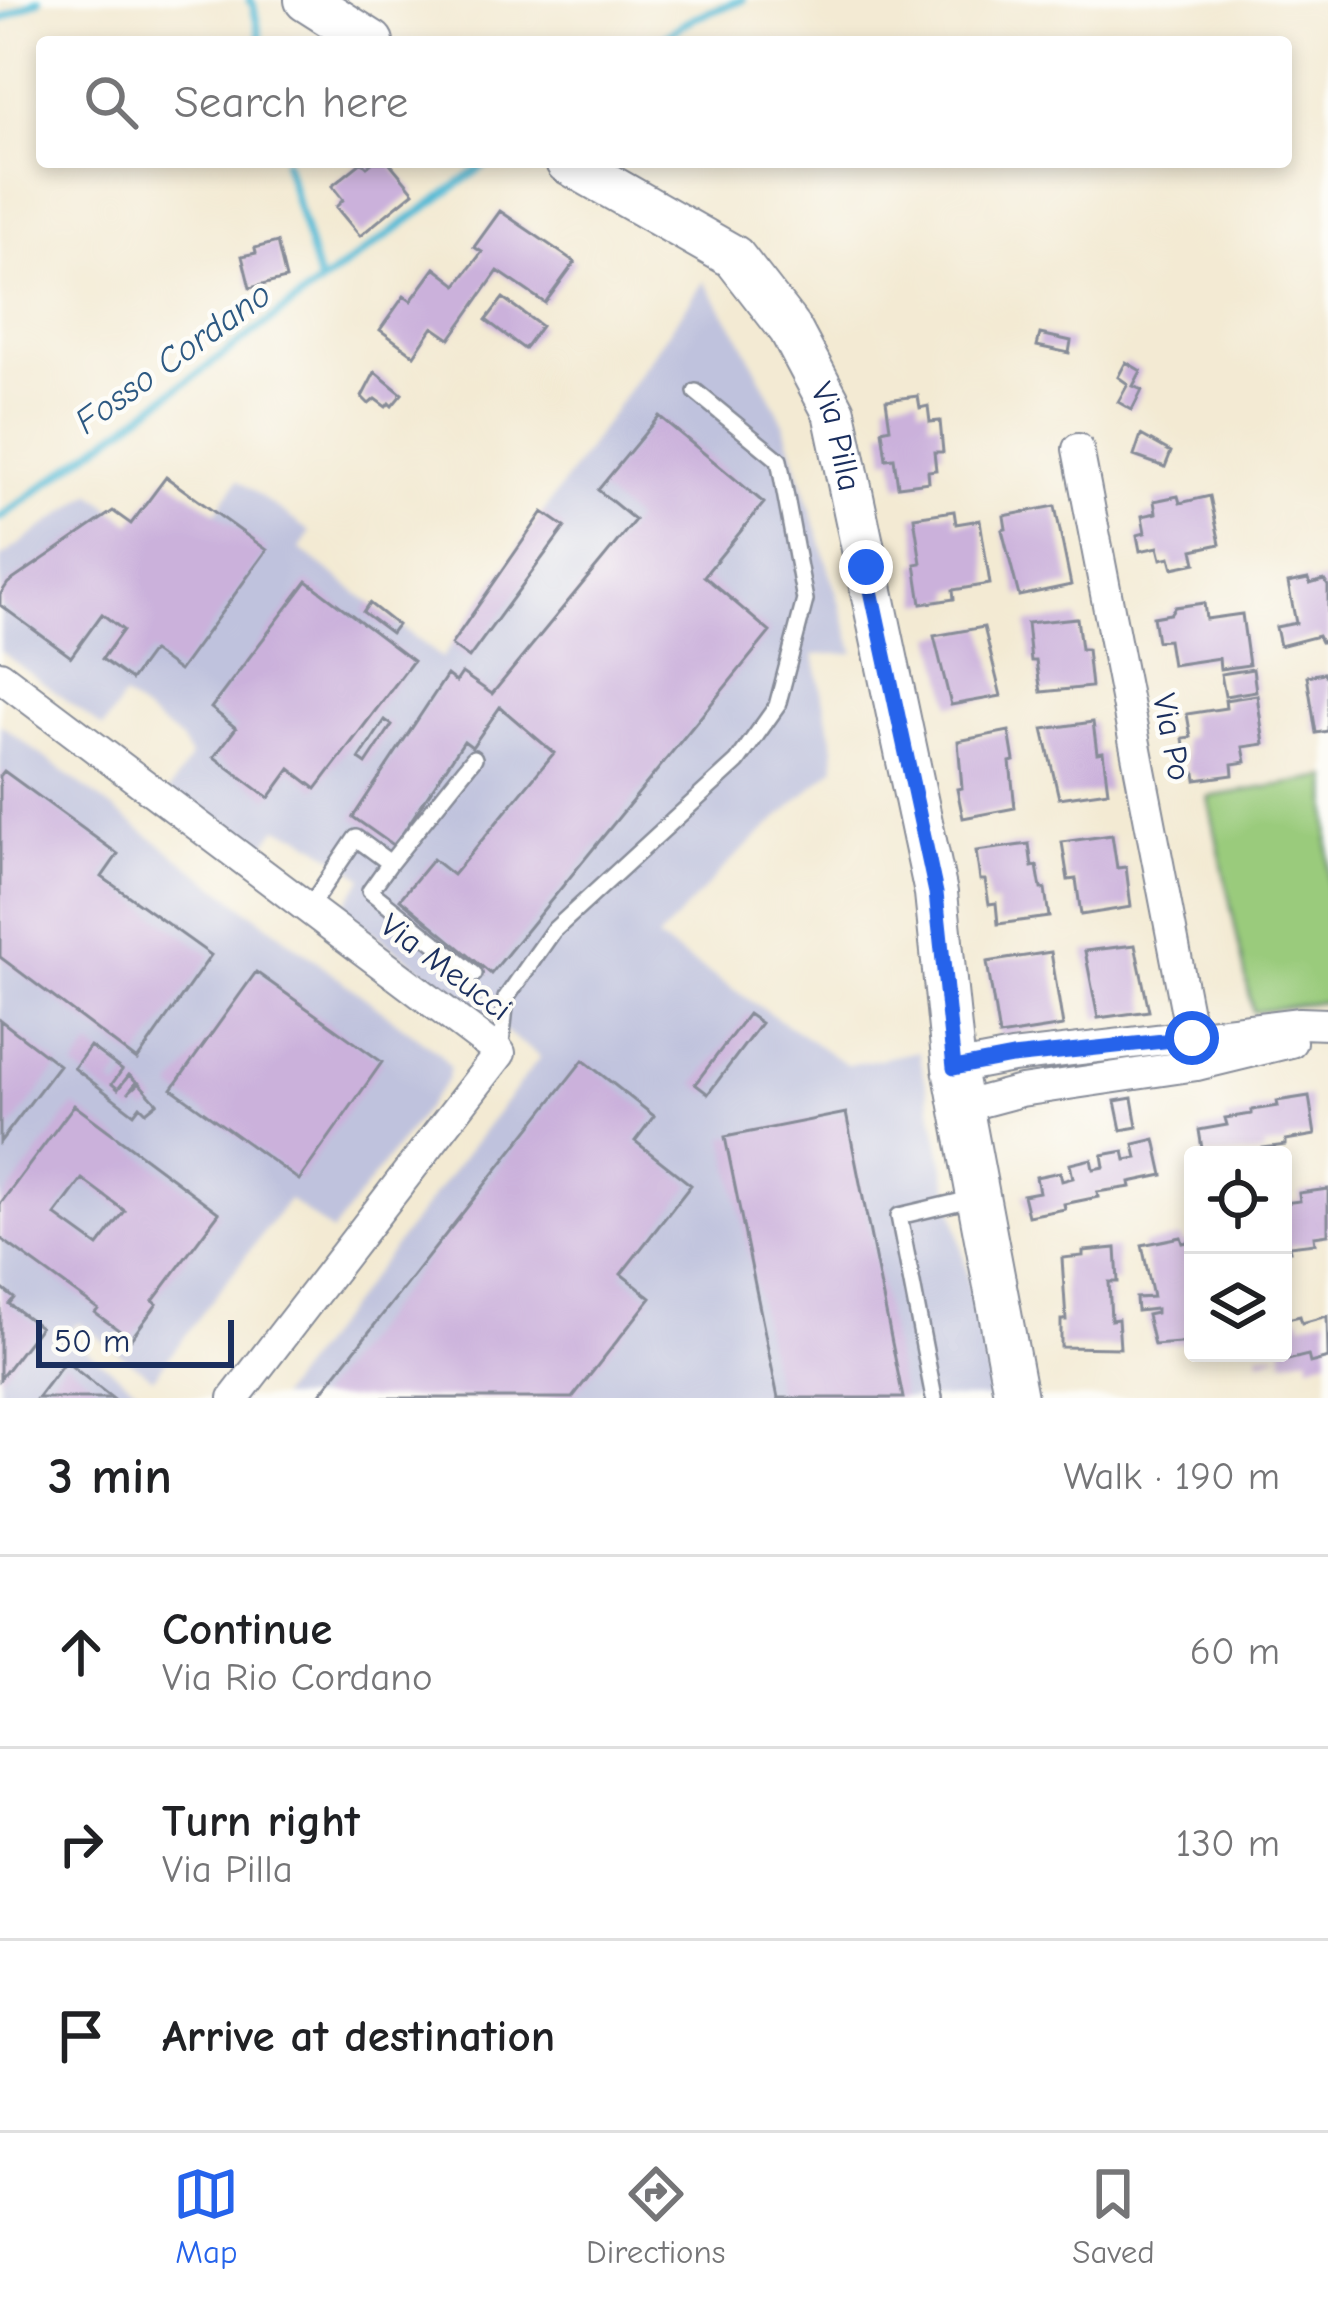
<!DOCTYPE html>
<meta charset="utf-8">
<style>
:root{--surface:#fff;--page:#f6f6f6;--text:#202124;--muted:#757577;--line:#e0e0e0;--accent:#2563eb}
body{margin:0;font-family:"Comic Neue",sans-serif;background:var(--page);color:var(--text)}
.controls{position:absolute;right:36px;bottom:36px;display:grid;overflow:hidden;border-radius:12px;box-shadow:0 6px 18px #0003}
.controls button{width:108px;height:108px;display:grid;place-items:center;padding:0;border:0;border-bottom:3px solid var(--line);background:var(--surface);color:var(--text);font:60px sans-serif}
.scale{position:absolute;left:36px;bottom:30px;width:198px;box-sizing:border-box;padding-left:12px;border:6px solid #1b2f5e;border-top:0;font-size:33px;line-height:42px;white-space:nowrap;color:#1b2f5e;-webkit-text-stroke:9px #fdfcf7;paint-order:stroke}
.stop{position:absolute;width:36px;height:36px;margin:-27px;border:9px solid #2563eb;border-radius:50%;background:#fff}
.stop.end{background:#2563eb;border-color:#fff;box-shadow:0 3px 12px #0008}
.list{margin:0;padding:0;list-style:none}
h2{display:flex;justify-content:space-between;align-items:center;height:156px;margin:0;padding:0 48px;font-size:51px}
h2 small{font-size:39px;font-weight:400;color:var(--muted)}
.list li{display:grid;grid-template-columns:78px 1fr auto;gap:36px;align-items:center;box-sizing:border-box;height:192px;padding:0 48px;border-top:3px solid var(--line)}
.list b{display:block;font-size:45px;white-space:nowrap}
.list p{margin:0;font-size:39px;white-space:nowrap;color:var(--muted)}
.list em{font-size:39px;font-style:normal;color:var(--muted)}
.icon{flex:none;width:66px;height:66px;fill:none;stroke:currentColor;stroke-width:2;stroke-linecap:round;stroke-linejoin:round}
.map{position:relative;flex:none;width:1328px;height:1398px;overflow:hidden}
.search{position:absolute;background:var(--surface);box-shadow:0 6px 18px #0003;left:36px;right:36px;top:36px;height:132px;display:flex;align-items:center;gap:30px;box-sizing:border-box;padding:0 42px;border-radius:12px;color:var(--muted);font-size:45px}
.sheet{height:732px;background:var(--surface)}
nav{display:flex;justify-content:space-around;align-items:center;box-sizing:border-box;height:168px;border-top:3px solid var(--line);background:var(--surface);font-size:33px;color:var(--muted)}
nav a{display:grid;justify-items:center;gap:6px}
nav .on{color:var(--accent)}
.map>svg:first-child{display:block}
</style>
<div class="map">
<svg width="1328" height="1398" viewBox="0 0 1328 1398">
<rect width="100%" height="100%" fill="#fdfcf7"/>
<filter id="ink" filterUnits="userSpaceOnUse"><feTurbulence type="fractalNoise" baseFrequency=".00833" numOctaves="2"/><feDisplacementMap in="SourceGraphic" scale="24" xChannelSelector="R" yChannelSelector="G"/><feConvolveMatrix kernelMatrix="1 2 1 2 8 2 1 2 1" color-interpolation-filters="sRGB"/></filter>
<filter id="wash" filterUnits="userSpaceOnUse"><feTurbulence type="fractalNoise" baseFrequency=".004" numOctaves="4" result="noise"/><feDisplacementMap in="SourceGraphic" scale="48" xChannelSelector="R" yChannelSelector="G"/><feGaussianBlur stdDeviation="2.7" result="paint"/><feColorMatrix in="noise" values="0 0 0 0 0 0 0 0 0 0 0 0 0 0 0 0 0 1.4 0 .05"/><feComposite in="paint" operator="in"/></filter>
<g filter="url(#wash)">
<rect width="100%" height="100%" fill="#f3ead3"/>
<!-- industrial -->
<path fill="#bfc2dd" d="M 704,281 L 740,337 L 784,423 L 855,653 L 814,655 L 834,747 L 835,767 L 733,859 L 657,939 L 848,1065 L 919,1051 L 994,1398 L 278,1398 L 540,1057 L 341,909 L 363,878 L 345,864 L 301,836 L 277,828 L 257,856 L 168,792 L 191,757 L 180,739 L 124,697 L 103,728 L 0,651 L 0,558 L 92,493 L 131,524 L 166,477 L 216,512 L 238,480 L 310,532 L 300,549 L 442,658 Z
M 0,724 L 440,1054 L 450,1068 L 447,1080 L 332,1232 L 289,1199 L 153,1378 L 79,1323 L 60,1336 L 71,1338 L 149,1398 L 0,1398 Z"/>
<!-- green -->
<path fill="#9acb7b" stroke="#5a7d6c" stroke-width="3" d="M 1328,777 L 1328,1001 L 1253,1012 L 1208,797 Z"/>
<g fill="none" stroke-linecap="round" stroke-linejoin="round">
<!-- stream -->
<path stroke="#57bbd5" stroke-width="8" d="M 249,0 L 253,4 L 261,42
M 0,20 L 39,0
M 657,42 L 693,18 L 742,0
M 285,162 L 320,284 L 489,162
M 0,518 L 320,284"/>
</g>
<g id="blocks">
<!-- building -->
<path fill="#cbb1db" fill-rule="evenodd" d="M 362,162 L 367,167 L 373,162 L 389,162 L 414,192 L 360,236 L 336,207 L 343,200 L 332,186 Z
M 500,211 L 575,262 L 545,303 L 498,271 L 450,339 L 433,327 L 414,355 L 380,330 L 404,296 L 411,301 L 435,268 L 457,285 L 482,252 L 474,247 Z
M 277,242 L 286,279 L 250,288 L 242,256 L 256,253 L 255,248 Z
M 503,298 L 541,326 L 524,349 L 486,320 Z
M 1040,334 L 1071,341 L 1069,353 L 1037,346 Z
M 1126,362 L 1141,371 L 1133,386 L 1142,390 L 1132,410 L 1118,402 L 1128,384 L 1118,377 Z
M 375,372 L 402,394 L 392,406 L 389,403 L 386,407 L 375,399 L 369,404 L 362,397 Z
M 918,396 L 920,408 L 928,406 L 930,422 L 940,421 L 943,452 L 934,452 L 936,470 L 928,471 L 929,482 L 898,486 L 894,458 L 886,459 L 882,430 L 890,428 L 886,400 Z
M 659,416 L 764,503 L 704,576 L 770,632 L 491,974 L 400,899 L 433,859 L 453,875 L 554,753 L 500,707 L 472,747 L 464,741 L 394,846 L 353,817 L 447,675 L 456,682 L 462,673 L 492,694 L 635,520 L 598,490 Z
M 1141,435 L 1171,452 L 1165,467 L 1134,456 Z
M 166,477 L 267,550 L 179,671 L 152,651 L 131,680 L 102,659 L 123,630 L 102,614 L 71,657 L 0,605 L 0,595 L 8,583 L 113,511 L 131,524 Z
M 1178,496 L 1180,503 L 1210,496 L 1220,544 L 1193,550 L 1196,563 L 1173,568 L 1170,557 L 1161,559 L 1158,547 L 1140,551 L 1137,535 L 1145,533 L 1142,516 L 1156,513 L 1154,501 Z
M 1055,506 L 1071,585 L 1019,596 L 1002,530 L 1006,529 L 1004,516 Z
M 954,511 L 956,524 L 980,520 L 990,584 L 953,590 L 954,599 L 921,604 L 915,564 L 921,563 L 914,517 Z
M 543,512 L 565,527 L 469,658 L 451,645 Z
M 1308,579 L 1310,584 L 1324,580 L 1328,586 L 1328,641 L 1321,642 L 1318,636 L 1280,646 L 1276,627 L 1296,623 L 1288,583 Z
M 307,581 L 413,661 L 316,789 L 290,769 L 269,798 L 214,757 L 236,728 L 211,708 Z
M 369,603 L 397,625 L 391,633 L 363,612 Z
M 1204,603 L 1206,619 L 1242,614 L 1249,665 L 1220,669 L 1219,658 L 1172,665 L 1168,640 L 1157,641 L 1153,617 L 1170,614 L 1175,607 Z
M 1077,618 L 1081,649 L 1087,649 L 1091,687 L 1041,692 L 1036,661 L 1031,661 L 1027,623 Z
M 984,627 L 1001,696 L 951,705 L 934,636 Z
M 1253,669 L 1256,691 L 1225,696 L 1221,674 Z
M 1324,673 L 1328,679 L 1328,731 L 1316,733 L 1307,676 Z
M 1257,695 L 1264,744 L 1243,747 L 1246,762 L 1232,764 L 1233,775 L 1196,780 L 1195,773 L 1188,774 L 1183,738 L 1191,737 L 1187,714 L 1226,708 L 1225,700 Z
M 385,720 L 392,725 L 366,764 L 359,759 Z
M 1093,722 L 1097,753 L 1103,752 L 1108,791 L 1059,798 L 1043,729 Z
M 1009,731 L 1014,761 L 1010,762 L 1015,808 L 963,818 L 957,789 L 962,788 L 958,741 Z
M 4,771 L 118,854 L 102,877 L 211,955 L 137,1060 L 0,957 L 0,776 Z
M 1112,835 L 1117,868 L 1126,867 L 1131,907 L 1081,915 L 1076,879 L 1068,880 L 1062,842 Z
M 1029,844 L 1032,867 L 1037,866 L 1041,889 L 1045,889 L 1049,917 L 998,924 L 996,903 L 989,904 L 985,880 L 980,880 L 976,851 Z
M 1135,945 L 1149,1011 L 1098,1018 L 1085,951 Z
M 1051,952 L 1063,1026 L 999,1036 L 987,962 Z
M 256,972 L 382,1062 L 299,1180 L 172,1089 Z
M 748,1014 L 761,1023 L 708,1094 L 695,1084 Z
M 0,1020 L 59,1065 L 0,1142 Z
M 90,1046 L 122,1070 L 112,1084 L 118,1089 L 129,1075 L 137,1082 L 128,1093 L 139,1083 L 157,1103 L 146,1112 L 140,1106 L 134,1114 L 74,1068 Z
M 583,1060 L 654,1116 L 635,1141 L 691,1185 L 621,1274 L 651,1298 L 572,1398 L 317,1398 Z
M 1309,1096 L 1315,1135 L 1286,1140 L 1286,1145 L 1263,1148 L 1264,1154 L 1203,1155 L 1199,1130 L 1227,1125 L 1225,1118 L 1252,1114 L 1252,1110 L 1278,1106 L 1277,1101 Z
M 1132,1098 L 1137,1127 L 1121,1130 L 1115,1101 Z
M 74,1105 L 219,1213 L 153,1301 L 157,1304 L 131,1339 L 95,1313 L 98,1309 L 0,1238 L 0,1204 ZM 82,1179 L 125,1211 L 98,1246 L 55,1215 Z
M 846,1113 L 903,1398 L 778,1398 L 725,1137 Z
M 1155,1139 L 1163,1175 L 1130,1182 L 1131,1187 L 1097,1192 L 1098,1197 L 1064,1204 L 1065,1209 L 1028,1216 L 1023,1195 L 1039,1192 L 1036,1177 L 1060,1172 L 1062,1181 L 1073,1178 L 1070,1164 L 1091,1159 L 1093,1169 L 1104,1167 L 1102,1155 L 1124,1151 L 1126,1160 L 1137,1158 L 1134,1144 Z
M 1328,1189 L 1328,1234 L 1314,1236 L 1315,1243 L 1289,1246 L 1290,1251 L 1283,1251 L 1283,1203 L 1300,1201 L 1299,1193 Z
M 1181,1237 L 1183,1243 L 1193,1241 L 1193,1342 L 1154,1345 L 1147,1315 L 1156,1313 L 1156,1309 L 1137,1311 L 1136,1298 L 1153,1297 L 1142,1245 Z
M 1116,1248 L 1118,1282 L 1109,1282 L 1111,1320 L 1118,1319 L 1120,1348 L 1061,1347 L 1061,1320 L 1066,1320 L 1062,1258 L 1083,1256 L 1083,1251 Z
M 0,1287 L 14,1298 L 9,1304 L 40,1327 L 0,1379 Z
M 1300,1316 L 1302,1323 L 1327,1316 L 1328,1358 L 1310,1363 L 1308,1355 L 1284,1361 L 1282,1353 L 1260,1360 L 1258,1353 L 1283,1353 L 1283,1320 Z
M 65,1361 L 112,1398 L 37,1398 Z"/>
</g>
</g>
<g filter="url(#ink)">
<use href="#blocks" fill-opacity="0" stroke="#878c98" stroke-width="3"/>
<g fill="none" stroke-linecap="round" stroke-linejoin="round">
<defs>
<path id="service" d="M 390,863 L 370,891 L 474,974
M 308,909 L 356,838 L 390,863 L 474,758
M 500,1053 L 506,998 L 553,931 L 737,762 L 777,706 L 805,600 L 779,460 L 696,392
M 934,1398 L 899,1216 L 975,1198"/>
<path id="minor" d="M 1078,449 L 1197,1065
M 0,676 L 500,1053 L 234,1398
M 954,1068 L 1012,1057 L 1300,1023 L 1328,1024
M 961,1107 L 1021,1091 L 1197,1065 L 1291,1042"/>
<g id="secondary">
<path d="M 306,0 L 372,42"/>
<path id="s1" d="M 567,162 L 734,257 L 790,329 L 834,412 L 936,893 L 954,1068 L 1016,1398"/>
</g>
</defs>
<!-- service casing -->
<use href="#service" stroke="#878c98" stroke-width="20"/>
<!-- minor casing -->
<use href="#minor" stroke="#878c98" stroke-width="34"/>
<!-- secondary casing -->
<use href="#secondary" stroke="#878c98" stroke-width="46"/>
<!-- service -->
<use href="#service" stroke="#fff" stroke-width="15"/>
<!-- minor -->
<use href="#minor" stroke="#fff" stroke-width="30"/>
<!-- secondary -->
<use href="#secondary" stroke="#fff" stroke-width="42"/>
</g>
</g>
<g fill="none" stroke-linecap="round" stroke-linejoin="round" filter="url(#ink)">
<!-- route -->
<path stroke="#2563eb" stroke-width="15" d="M 866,567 L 936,893 L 954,1068 L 1012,1057 L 1192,1038"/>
</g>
<g text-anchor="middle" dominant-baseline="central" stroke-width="9" stroke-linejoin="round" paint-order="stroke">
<!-- street labels -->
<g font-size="33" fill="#1b2f5e" stroke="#fdfcf7">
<text stroke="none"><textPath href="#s1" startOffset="402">Via Pilla</textPath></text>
<text transform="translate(1172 737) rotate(79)">Via Po</text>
<text transform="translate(446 967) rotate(37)">Via Meucci</text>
</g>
<!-- water labels -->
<g font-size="36" font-style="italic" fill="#2d5982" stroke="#fdfcf7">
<text transform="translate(173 358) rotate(-36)">Fosso Cordano</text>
</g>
</g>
</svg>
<div class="controls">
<button><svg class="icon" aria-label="locate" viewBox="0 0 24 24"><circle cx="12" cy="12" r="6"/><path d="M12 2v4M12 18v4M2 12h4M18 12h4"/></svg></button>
<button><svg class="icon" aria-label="layers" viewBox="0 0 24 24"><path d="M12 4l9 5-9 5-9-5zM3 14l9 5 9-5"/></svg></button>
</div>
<div class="scale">50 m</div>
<div class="stop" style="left:1192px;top:1038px"></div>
<div class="stop end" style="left:866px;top:567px"></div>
<div class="search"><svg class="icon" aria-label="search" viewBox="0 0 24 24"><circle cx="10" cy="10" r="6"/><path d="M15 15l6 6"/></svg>Search here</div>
</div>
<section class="sheet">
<h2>3 min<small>Walk · 190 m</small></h2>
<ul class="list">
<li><svg class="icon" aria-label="ahead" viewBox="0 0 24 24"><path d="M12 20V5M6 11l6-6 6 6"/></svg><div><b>Continue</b><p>Via Rio Cordano</p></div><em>60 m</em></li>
<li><svg class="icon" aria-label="right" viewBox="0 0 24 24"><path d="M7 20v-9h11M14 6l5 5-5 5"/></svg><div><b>Turn right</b><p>Via Pilla</p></div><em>130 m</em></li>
<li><svg class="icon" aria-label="arrive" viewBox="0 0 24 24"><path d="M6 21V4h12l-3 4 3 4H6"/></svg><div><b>Arrive at destination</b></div></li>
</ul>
</section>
<nav>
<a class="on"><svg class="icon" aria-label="map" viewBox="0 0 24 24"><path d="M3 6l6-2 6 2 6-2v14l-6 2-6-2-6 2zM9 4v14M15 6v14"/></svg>Map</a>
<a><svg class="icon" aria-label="directions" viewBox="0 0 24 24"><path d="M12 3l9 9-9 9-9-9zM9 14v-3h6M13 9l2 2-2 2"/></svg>Directions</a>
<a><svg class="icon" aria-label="saved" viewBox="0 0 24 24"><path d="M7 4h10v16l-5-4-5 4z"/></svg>Saved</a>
</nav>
